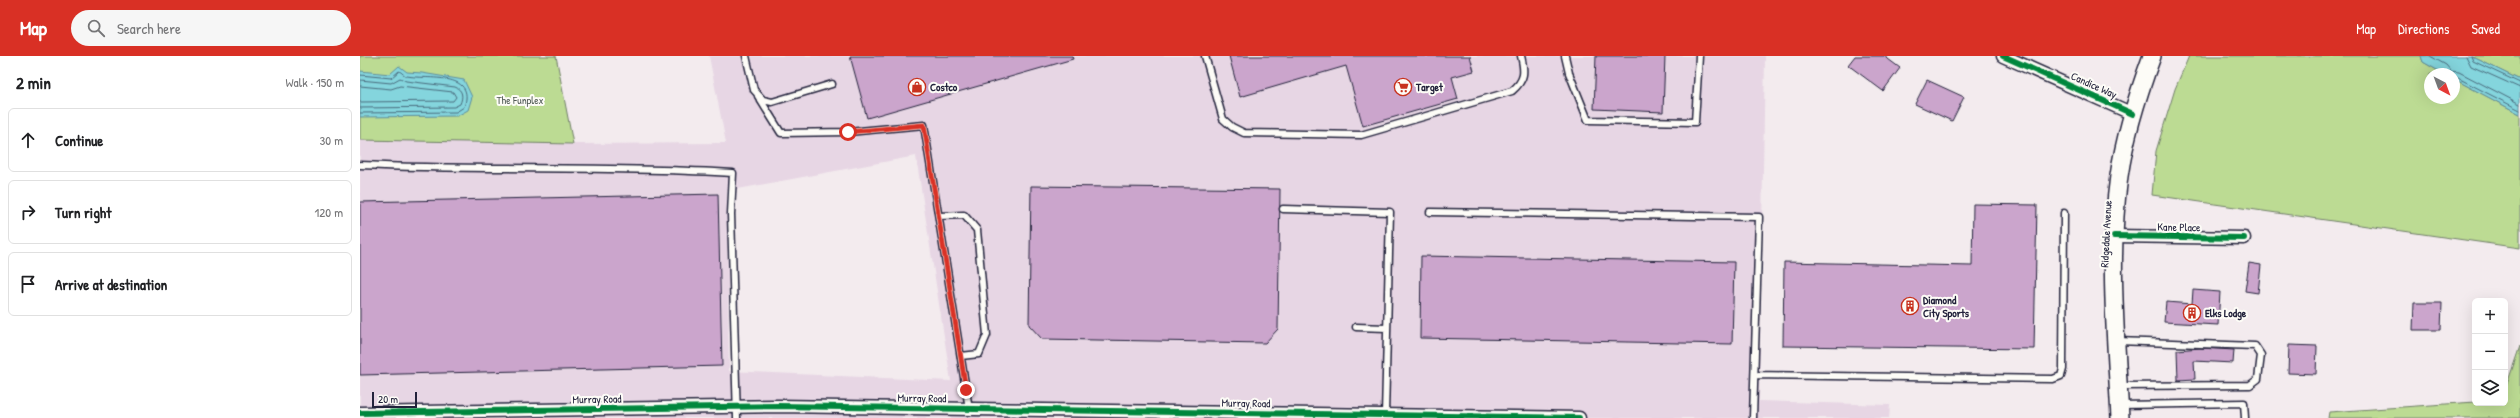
<!DOCTYPE html>
<meta charset="utf-8">
<style>
:root{--surface:#fff;--page:#f6f6f6;--text:#202124;--muted:#757577;--line:#e0e0e0;--accent:#d93025}
body{margin:0;font-family:"Patrick Hand",sans-serif;background:var(--page);color:var(--text)}
.controls{position:absolute;right:12px;bottom:12px;display:grid;overflow:hidden;border-radius:6px;box-shadow:0 4px 16px #0002}
.controls button{width:36px;height:36px;display:grid;place-items:center;padding:0;border:0;border-bottom:1px solid var(--line);background:var(--surface);color:var(--text);font:20px sans-serif}
.compass{position:absolute;left:2064px;top:12px;width:36px;height:36px;border-radius:50%;background:var(--surface);box-shadow:0 4px 16px #0002;rotate:139deg}
.scale{position:absolute;left:12px;bottom:10px;width:45px;box-sizing:border-box;padding-left:4px;border:2px solid #22223b;border-top:0;font-size:11px;line-height:14px;white-space:nowrap;color:#22223b;-webkit-text-stroke:3px #fdfcf7;paint-order:stroke}
.stop{position:absolute;width:12px;height:12px;margin:-9px;border:3px solid #d93025;border-radius:50%;background:#fff}
.stop.end{background:#d93025;border-color:#fff;box-shadow:0 1px 4px #0008}
.list{margin:0;padding:0;list-style:none}
h2{display:flex;justify-content:space-between;align-items:center;height:52px;margin:0;padding:0 16px;font-size:17px}
h2 small{font-size:13px;font-weight:400;color:var(--muted)}
.list li{display:grid;grid-template-columns:26px 1fr auto;gap:12px;align-items:center;box-sizing:border-box;height:64px;margin:0 8px 8px;padding:0 8px;border:1px solid var(--line);border-radius:6px}
.list b{display:block;font-size:15px;white-space:nowrap}
.list em{font-size:13px;font-style:normal;color:var(--muted)}
.icon{flex:none;width:22px;height:22px;fill:none;stroke:currentColor;stroke-width:2;stroke-linecap:round;stroke-linejoin:round}
.map{position:relative;flex:none;width:2160px;height:362px;overflow:hidden}
header{display:flex;align-items:center;gap:24px;box-sizing:border-box;height:56px;padding:0 20px;background:var(--accent);color:#fff}
header strong{font-size:19px}
nav{display:flex;gap:22px;margin-inline-start:auto;font-size:14px}
.search{width:280px;height:36px;background:var(--page);display:flex;align-items:center;gap:10px;box-sizing:border-box;padding:0 14px;border-radius:22px;color:var(--muted);font-size:15px}
main{display:flex}
aside{flex:1;background:var(--surface)}
.map>svg:first-child{display:block}
</style>
<header>
<strong>Map</strong>
<div class="search"><svg class="icon" aria-label="search" viewBox="0 0 24 24"><circle cx="10" cy="10" r="6"/><path d="M15 15l6 6"/></svg>Search here</div>
<nav><a>Map</a><a>Directions</a><a>Saved</a></nav>
</header>
<main>
<aside>
<h2>2 min<small>Walk · 150 m</small></h2>
<ul class="list">
<li><svg class="icon" aria-label="ahead" viewBox="0 0 24 24"><path d="M12 20V5M6 11l6-6 6 6"/></svg><div><b>Continue</b></div><em>30 m</em></li>
<li><svg class="icon" aria-label="right" viewBox="0 0 24 24"><path d="M7 20v-9h11M14 6l5 5-5 5"/></svg><div><b>Turn right</b></div><em>120 m</em></li>
<li><svg class="icon" aria-label="arrive" viewBox="0 0 24 24"><path d="M6 21V4h12l-3 4 3 4H6"/></svg><div><b>Arrive at destination</b></div></li>
</ul>
</aside>
<div class="map">
<svg width="2160" height="362" viewBox="0 0 2160 362">
<rect width="100%" height="100%" fill="#f3ebee"/>
<filter id="ink" filterUnits="userSpaceOnUse"><feTurbulence type="fractalNoise" baseFrequency=".025" numOctaves="2"/><feDisplacementMap in="SourceGraphic" scale="8" xChannelSelector="R" yChannelSelector="G"/><feConvolveMatrix kernelMatrix="1 2 1 2 8 2 1 2 1" color-interpolation-filters="sRGB"/></filter>
<g filter="url(#ink)">
<!-- built -->
<path fill="#e7d6e4" fill-rule="evenodd" d="M 349,0 L 1405,0 L 1399,345 L 1530,349 L 1529,362 L 0,362 L 0,84 L 213,88 L 366,87 ZM 556,100 L 591,325 L 369,315 L 367,135 Z"/>
<!-- green -->
<path fill="#bcdb93" stroke="#6f7e67" d="M 0,0 L 196,0 L 213,88 L 0,84 Z
M 1829,0 L 2061,0 L 2063,6 L 2084,18 L 2070,18 L 2070,42 L 2094,42 L 2094,23 L 2160,58 L 2160,192 L 1792,139 L 1796,95 L 1815,33 Z
M 2111,0 L 2160,0 L 2160,24 Z
M 2160,290 L 2160,362 L 1968,362 L 1969,356 L 2115,346 L 2145,347 L 2145,334 Z"/>
<!-- water -->
<path fill="#84d5dd" stroke="#5d8d9c" d="M 2061,0 L 2111,0 L 2160,24 L 2160,58 L 2094,23 L 2094,18 L 2084,18 L 2063,6 Z
M 39,10 L 47,16 L 62,17 L 104,24 L 112,41 L 108,54 L 97,60 L 0,61 L 0,15 L 30,18 Z"/>
<g fill="none" stroke-linecap="round" stroke-linejoin="round">
<!-- shore -->
<path stroke="#496a7c" stroke-width="1" d="M 2070,0 L 2086,9 L 2091,15 L 2099,16 L 2160,48
M 2106,0 L 2111,10 L 2160,32
M 2111,0 L 2113,5 L 2160,27
M 0,19 L 31,22 L 39,15 C 42,16 44,20 47,20 C 67,24 117,15 104,51 L 96,56 L 0,57
M 2094,20 L 2160,54
M 0,24 L 31,27 L 40,22 L 46,25 L 95,31 C 103,34 103,41 100,48 L 94,51 L 0,52
M 0,30 L 31,33 L 40,30 L 93,36 L 96,41 L 93,45 L 0,46"/>
</g>
<!-- building -->
<path fill="#cba5cc" stroke="#22223b" d="M 490,0 L 712,0 L 713,3 L 507,62 Z
M 869,0 L 1110,0 L 1114,15 L 1092,21 L 1098,43 L 1003,70 L 986,10 L 880,41 Z
M 1236,0 L 1305,0 L 1303,56 L 1234,53 Z
M 1495,0 L 1524,0 L 1540,12 L 1523,35 L 1488,9 Z
M 1567,24 L 1604,41 L 1592,65 L 1555,48 Z
M 671,130 L 920,133 L 918,273 L 905,287 L 682,283 L 669,269 Z
M 358,138 L 362,310 L 0,319 L 0,146 Z
M 1613,148 L 1677,149 L 1674,293 L 1423,290 L 1424,206 L 1612,210 Z
M 1061,200 L 1374,206 L 1372,288 L 1060,282 Z
M 1889,207 L 1901,209 L 1898,237 L 1885,235 Z
M 1833,234 L 1860,236 L 1858,269 L 1804,266 L 1806,246 L 1832,248 Z
M 2054,247 L 2082,247 L 2081,274 L 2053,274 Z
M 1929,289 L 1957,290 L 1956,318 L 1928,317 Z
M 1840,292 L 1874,294 L 1873,307 L 1834,305 L 1835,323 L 1818,324 L 1817,294 Z"/>
<g fill="none" stroke-linecap="round" stroke-linejoin="round">
<defs>
<path id="service" d="M 386,0 L 394,34 L 403,44 L 412,46 L 472,28
M 845,0 L 863,63 L 872,71 L 884,77 L 1001,79 L 1152,35 C 1165,24 1165,16 1161,0
M 1205,0 L 1209,17 L 1228,64 L 1335,66 L 1339,0
M 398,40 L 421,77 L 488,76 L 564,69 L 609,353
M 0,109 C 124,115 249,109 373,117 L 371,158 L 377,362
M 923,153 L 1030,156 L 1025,359
M 1070,156 L 1399,161 L 1393,362
M 579,160 L 604,159 L 617,174 L 627,279 L 619,298 L 601,300
M 996,271 L 1027,272
M 1757,285 L 1895,290 L 1901,299 L 1898,323 L 1890,329 L 1760,330
M 1395,319 L 1693,323 L 1701,320 L 1703,313 L 1704,157
M 1761,349 L 1884,347 L 1885,362"/>
<path id="minor" d="M 1643,0 L 1773,58
M 1754,180 L 1884,182
M 0,357 L 418,350 L 1219,362"/>
<path id="secondary" d="M 1760,362 C 1756,282 1748,200 1759,120 C 1765,79 1778,38 1792,0"/>
</defs>
<!-- service casing -->
<use href="#service" stroke="#22223b" stroke-width="9"/>
<!-- minor casing -->
<use href="#minor" stroke="#22223b" stroke-width="15"/>
<!-- secondary casing -->
<use href="#secondary" stroke="#22223b" stroke-width="20"/>
<!-- service -->
<use href="#service" stroke="#fdfcf7" stroke-width="6"/>
<!-- minor -->
<use href="#minor" stroke="#fdfcf7" stroke-width="12"/>
<!-- secondary -->
<use href="#secondary" stroke="#fdfcf7" stroke-width="17"/>
<defs>
<path id="cycleway" d="M 1643,0 L 1773,58
M 1754,180 L 1884,182
M 0,357 L 418,350 L 1219,362"/>
</defs>
<!-- cycleway casing -->
<use href="#cycleway" stroke="#fdfcf7" stroke-width="8"/>
<!-- cycleway -->
<use href="#cycleway" stroke="#00873e" stroke-width="6"/>
</g>
</g>
<g fill="none" stroke-linecap="round" stroke-linejoin="round" filter="url(#ink)">
<!-- route -->
<path stroke="#d93025" stroke-width="5" d="M 488,76 L 564,69 L 606,334"/>
</g>
<!-- icons -->
<defs>
<symbol id="shop-ring" viewBox="-11 -11 22 22"><circle r="9.5" fill="#fdfcf7" stroke="#c8321e" stroke-width="1.5"/><path d="M-5-2.5h2.3a2.7 3.5 0 0 1 5.4 0H5L5.5 6h-11ZM-1.5-2.5h3a1.5 2.3 0 0 0-3 0Z" fill="#c8321e"/></symbol>
<symbol id="supermarket-ring" viewBox="-11 -11 22 22"><circle r="9.5" fill="#fdfcf7" stroke="#c8321e" stroke-width="1.5"/><path d="M-6-5.5h2.5l.6 2H6L4.5 2H-2.5L-4.4-4H-6ZM-1.5 3.2a1.3 1.3 0 1 0 .1 0ZM3 3.2a1.3 1.3 0 1 0 .1 0Z" fill="#c8321e"/></symbol>
<symbol id="building-ring" viewBox="-11 -11 22 22"><circle r="9.5" fill="#fdfcf7" stroke="#c8321e" stroke-width="1.5"/><path d="M-4-6H4V6H1V3H-1V6H-4ZM-2.5-4.3h1.7v1.8h-1.7ZM.8-4.3h1.7v1.8H.8ZM-2.5-1h1.7V.8h-1.7ZM.8-1h1.7V.8H.8Z" fill="#c8321e"/></symbol>
</defs>
<g fill-rule="evenodd">
<use href="#shop-ring" x="547" y="21" width="20" height="20"/>
<use href="#supermarket-ring" x="1033" y="21" width="20" height="20"/>
<use href="#building-ring" x="1540" y="240" width="20" height="20"/>
<use href="#building-ring" x="1822" y="247" width="20" height="20"/>
</g>
<g text-anchor="middle" dominant-baseline="central" stroke-width="4" stroke-linejoin="round" paint-order="stroke">
<!-- street labels -->
<g font-size="11" fill="#22223b" stroke="#fdfcf7">
<text transform="translate(1734 29) rotate(24)">Candice Way</text>
<text transform="translate(1819 171) rotate(1)">Kane Place</text>
<text transform="translate(1746 178) rotate(-87)">Ridgedale Avenue</text>
<text transform="translate(562 342) rotate(1)">Murray Road</text>
<text transform="translate(237 343) rotate(-1)">Murray Road</text>
<text transform="translate(886 347) rotate(1)">Murray Road</text>
</g>
<!-- poi labels -->
<g font-size="11" font-weight="bold" fill="#22223b" stroke="#fdfcf7" text-anchor="start">
<text x="570" y="31">Costco</text>
<text x="1056" y="31">Target</text>
<text x="1563" y="244">Diamond<tspan x="1563" dy="13">City Sports</tspan></text>
<text x="1845" y="257">Elks Lodge</text>
</g>
<!-- park labels -->
<g font-size="11" fill="#505a55" stroke="#fdfcf7">
<text x="160" y="44">The Funplex</text>
</g>
</g>
</svg>
<div class="controls">
<button>+</button>
<button>−</button>
<button><svg class="icon" aria-label="layers" viewBox="0 0 24 24"><path d="M12 4l9 5-9 5-9-5zM3 14l9 5 9-5"/></svg></button>
</div>
<svg class="compass" viewBox="-18 -18 36 36"><path d="M0-13l5 13h-10z" fill="#e53935"/><path d="M0 13l5-13h-10z" fill="#757577"/></svg>
<div class="scale">20 m</div>
<div class="stop" style="left:488px;top:76px"></div>
<div class="stop end" style="left:606px;top:334px"></div>
</div>
</main>
